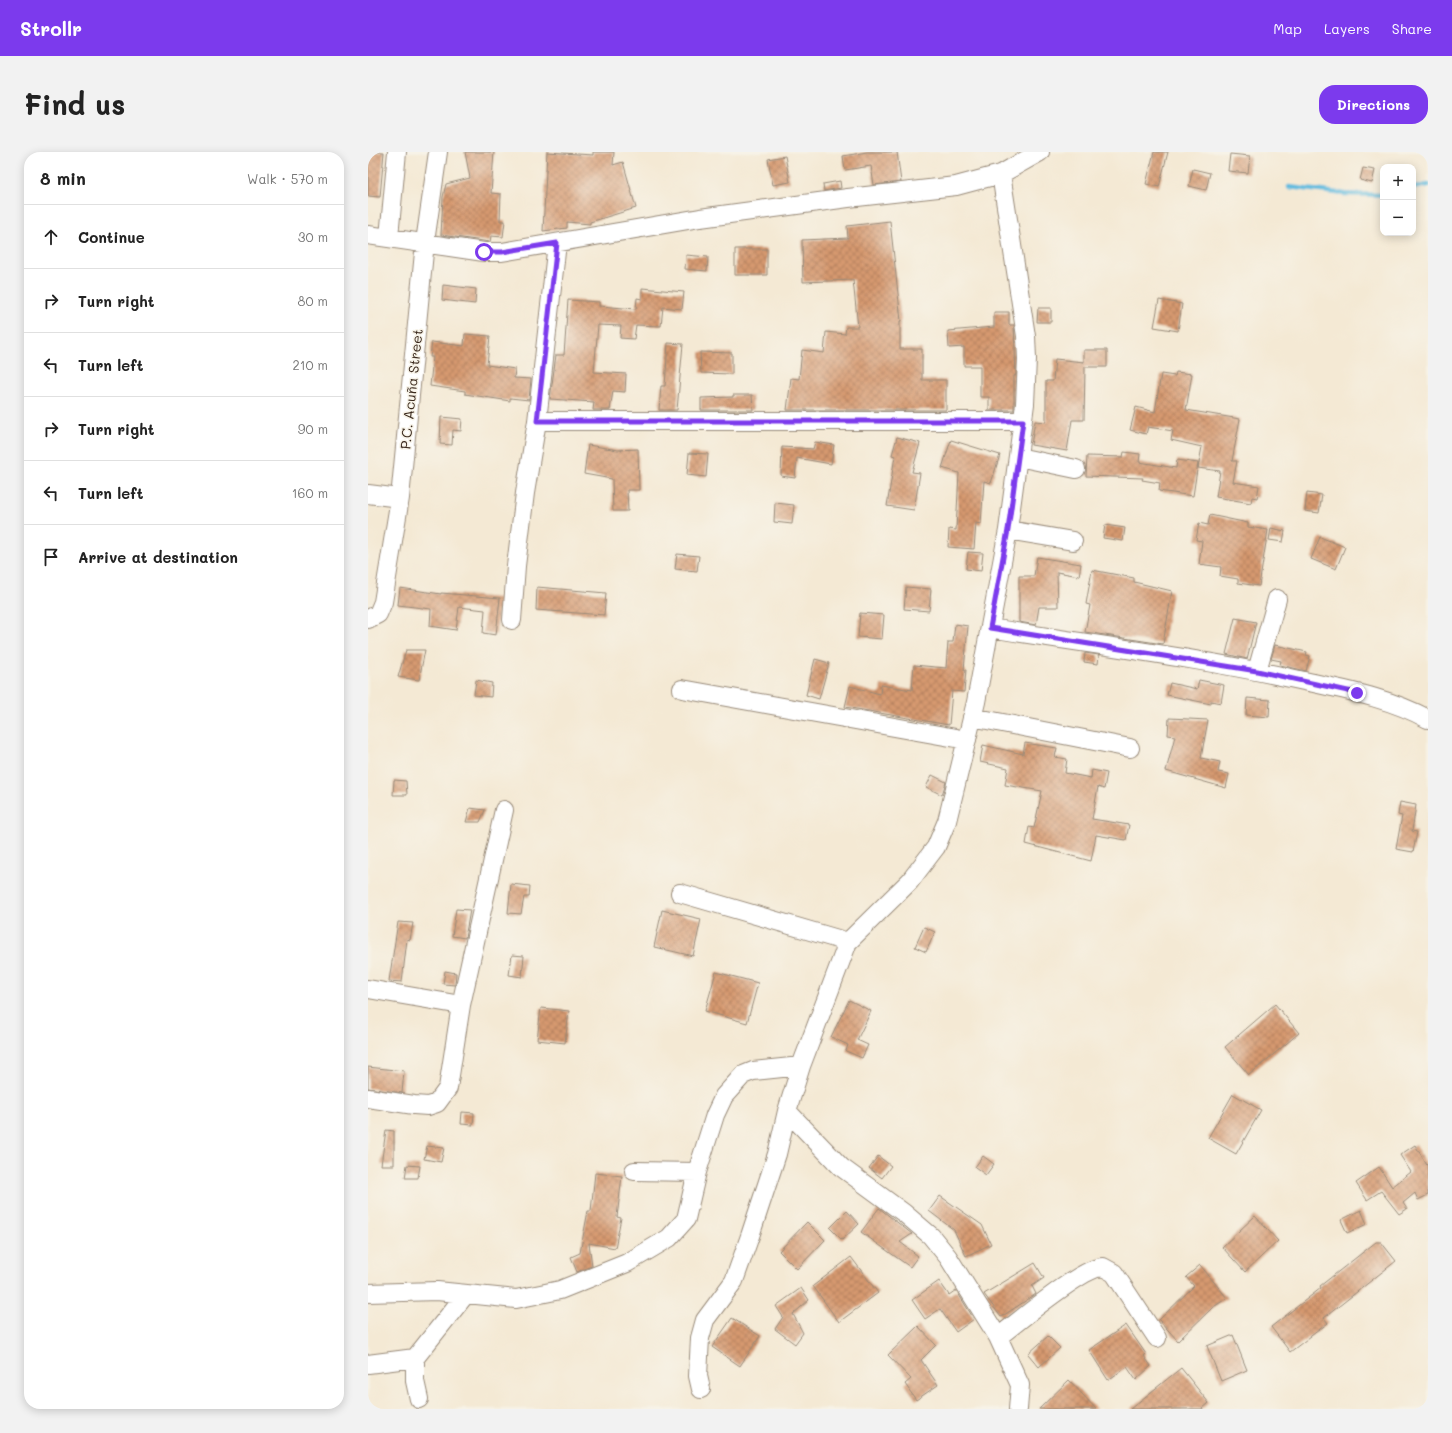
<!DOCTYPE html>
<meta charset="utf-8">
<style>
:root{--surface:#fff;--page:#f2f2f2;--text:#222;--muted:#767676;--line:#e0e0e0;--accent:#7c3aed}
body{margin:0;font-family:Mali,sans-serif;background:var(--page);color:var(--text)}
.controls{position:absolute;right:12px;top:12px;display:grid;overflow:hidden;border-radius:8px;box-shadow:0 2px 10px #0003}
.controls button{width:36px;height:36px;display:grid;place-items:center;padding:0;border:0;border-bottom:1px solid var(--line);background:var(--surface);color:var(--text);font:20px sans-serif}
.stop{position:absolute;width:12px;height:12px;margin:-9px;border:3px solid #7c3aed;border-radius:50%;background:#fff}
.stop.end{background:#7c3aed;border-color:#fff;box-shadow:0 1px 4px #0008}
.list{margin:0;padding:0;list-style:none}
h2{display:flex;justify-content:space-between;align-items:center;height:52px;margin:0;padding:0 16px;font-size:17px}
h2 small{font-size:13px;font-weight:400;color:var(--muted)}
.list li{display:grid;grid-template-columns:26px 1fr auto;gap:12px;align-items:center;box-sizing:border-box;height:64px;padding:0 16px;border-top:1px solid var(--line)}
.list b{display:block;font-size:15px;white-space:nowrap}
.list em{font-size:13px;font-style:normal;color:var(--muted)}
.icon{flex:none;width:22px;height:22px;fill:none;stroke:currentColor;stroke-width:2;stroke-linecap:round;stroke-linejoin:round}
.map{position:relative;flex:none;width:1060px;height:1257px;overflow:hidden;border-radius:16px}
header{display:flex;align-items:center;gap:24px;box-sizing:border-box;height:56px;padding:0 20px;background:var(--accent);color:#fff}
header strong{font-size:19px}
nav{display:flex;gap:22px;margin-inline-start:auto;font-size:14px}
.intro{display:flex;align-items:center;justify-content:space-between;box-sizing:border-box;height:96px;padding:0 24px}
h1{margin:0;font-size:28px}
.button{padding:10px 18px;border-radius:16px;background:var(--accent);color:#fff;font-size:14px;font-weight:700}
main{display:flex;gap:24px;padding:0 24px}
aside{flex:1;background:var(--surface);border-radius:16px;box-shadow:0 2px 10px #0003}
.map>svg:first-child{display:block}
</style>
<header>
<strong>Strollr</strong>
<nav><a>Map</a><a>Layers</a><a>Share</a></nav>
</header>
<div class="intro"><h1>Find us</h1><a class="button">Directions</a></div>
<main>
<aside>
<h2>8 min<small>Walk · 570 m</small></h2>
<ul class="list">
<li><svg class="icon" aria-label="ahead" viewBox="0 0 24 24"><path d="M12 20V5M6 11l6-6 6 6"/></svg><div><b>Continue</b></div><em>30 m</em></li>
<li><svg class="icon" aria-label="right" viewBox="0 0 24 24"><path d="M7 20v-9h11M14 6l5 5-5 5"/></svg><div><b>Turn right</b></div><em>80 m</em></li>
<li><svg class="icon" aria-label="left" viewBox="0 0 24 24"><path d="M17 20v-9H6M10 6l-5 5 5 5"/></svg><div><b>Turn left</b></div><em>210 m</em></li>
<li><svg class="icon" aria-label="right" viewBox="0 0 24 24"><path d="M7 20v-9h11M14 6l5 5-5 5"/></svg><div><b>Turn right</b></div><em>90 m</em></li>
<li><svg class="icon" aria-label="left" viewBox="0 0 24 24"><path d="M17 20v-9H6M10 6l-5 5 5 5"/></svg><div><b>Turn left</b></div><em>160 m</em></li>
<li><svg class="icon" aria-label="arrive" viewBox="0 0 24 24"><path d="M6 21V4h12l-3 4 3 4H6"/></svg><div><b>Arrive at destination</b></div></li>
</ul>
</aside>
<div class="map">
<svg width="1060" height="1257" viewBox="0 0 1060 1257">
<defs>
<pattern id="building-cross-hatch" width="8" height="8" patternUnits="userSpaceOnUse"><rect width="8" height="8" fill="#d6996f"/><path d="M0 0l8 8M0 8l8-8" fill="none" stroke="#af7d5b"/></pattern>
</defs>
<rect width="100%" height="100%" fill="#f7f3e8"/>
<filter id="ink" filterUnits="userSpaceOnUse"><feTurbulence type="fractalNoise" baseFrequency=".025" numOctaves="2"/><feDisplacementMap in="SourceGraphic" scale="8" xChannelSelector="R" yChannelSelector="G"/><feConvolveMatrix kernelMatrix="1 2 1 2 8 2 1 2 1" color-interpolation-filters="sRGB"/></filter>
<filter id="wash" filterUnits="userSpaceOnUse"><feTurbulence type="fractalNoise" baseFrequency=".012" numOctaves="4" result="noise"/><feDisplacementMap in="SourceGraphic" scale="16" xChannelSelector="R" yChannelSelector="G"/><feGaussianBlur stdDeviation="0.9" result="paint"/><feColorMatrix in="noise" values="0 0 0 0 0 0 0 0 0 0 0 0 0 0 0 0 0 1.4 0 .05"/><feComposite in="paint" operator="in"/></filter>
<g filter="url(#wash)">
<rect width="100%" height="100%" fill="#f4e9d4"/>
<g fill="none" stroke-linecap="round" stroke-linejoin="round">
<!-- stream -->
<path stroke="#61bbdf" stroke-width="4.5" d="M 921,35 L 977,42 L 1015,43
M 1045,36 L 1060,33"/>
</g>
<g id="blocks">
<!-- building -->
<path fill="url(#building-cross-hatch)" d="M 0,0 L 16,0 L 12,45 L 0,44 Z
M 97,0 L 126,0 L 123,41 L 133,42 L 132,69 L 137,69 L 135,85 L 123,84 L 122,90 L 73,83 L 75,45 L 78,32 L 102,26 Z
M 179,0 L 225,3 L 225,0 L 246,0 L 245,13 L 255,10 L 268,56 L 222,70 L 222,72 L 199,70 L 199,76 L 175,79 Z
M 499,0 L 529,0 L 533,30 L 506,33 L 503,14 L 477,18 L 475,4 Z
M 786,0 L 800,0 L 791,35 L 778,32 Z
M 862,2 L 882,4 L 880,21 L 860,19 Z
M 417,4 L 422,30 L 405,33 L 400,7 Z
M 995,16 L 1007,18 L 1004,31 L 992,28 Z
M 825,17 L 842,21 L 838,38 L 821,34 Z
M 472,29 L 473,36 L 456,39 L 455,32 Z
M 522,69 L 533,169 L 532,169 L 532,197 L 554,197 L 554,228 L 578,228 L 578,258 L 419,258 L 423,226 L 431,227 L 434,198 L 456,201 L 458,180 L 477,182 L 478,175 L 490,175 L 485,128 L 435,130 L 434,88 L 480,86 L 479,74 Z
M 367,97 L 399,97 L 399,123 L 367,123 Z
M 318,103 L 340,105 L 339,119 L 317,117 Z
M 75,133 L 108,137 L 107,152 L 74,148 Z
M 274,136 L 316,140 L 314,157 L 295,155 L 293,174 L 268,173 L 266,187 L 252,186 L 253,174 L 230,173 L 226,220 L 258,222 L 257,240 L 245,239 L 242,258 L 225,258 L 226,250 L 182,247 L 188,203 L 196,203 L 200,148 L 231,150 L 231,154 L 268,157 L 269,146 L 274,147 Z
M 791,148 L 814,152 L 810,179 L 786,175 Z
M 670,156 L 683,156 L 683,170 L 669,170 Z
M 626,160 L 641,160 L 641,173 L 646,173 L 648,223 L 646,224 L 646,258 L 621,258 L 621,245 L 612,245 L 612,214 L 596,214 L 596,195 L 581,196 L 580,179 L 626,175 Z
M 97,182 L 122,184 L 119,213 L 147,217 L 146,226 L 163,227 L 161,248 L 142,246 L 142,249 L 97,242 L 97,239 L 62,234 L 65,205 L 62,205 L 64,190 L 96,194 Z
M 300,191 L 315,192 L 309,258 L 291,258 L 293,234 L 297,234 Z
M 716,198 L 739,198 L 739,215 L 717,215 L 716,268 L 704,268 L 699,299 L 663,293 L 667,269 L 678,270 L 678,229 L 685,229 L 687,207 L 716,210 Z
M 332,200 L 364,201 L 364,222 L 333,221 Z
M 808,220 L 824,222 L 818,258 L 872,267 L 864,309 L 869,309 L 865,330 L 891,334 L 889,346 L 884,345 L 883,351 L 848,345 L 852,319 L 830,316 L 834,295 L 803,288 L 805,279 L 780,275 L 778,282 L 762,278 L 768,255 L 787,260 L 793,222 L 807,224 Z
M 365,243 L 384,243 L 385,258 L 333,258 L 333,246 L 365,245 Z
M 73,265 L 94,267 L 93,279 L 85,278 L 84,293 L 72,292 Z
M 529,285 L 552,291 L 544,320 L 552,321 L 546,358 L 519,354 L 527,304 L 524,303 Z
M 583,288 L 632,303 L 623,331 L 616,329 L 613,372 L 608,371 L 606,397 L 580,395 L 581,377 L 588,378 L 591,321 L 574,316 Z
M 447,290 L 466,293 L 463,312 L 429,306 L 427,326 L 413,324 L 414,295 L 445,297 Z
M 220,293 L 250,298 L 270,297 L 271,338 L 259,338 L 260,359 L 245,359 L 244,327 L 216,322 Z
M 756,300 L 772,302 L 771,310 L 808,316 L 809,308 L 830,311 L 825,344 L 791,339 L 792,331 L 774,328 L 775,326 L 718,324 L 719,304 L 755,305 Z
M 321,301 L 340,302 L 338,325 L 319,323 Z
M 939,341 L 954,343 L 951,361 L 937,359 Z
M 407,351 L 426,353 L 424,372 L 406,370 Z
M 842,363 L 880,371 L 880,375 L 900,378 L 891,434 L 870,431 L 870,427 L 852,424 L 853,415 L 831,412 L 834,389 L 828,388 L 831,371 L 840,373 Z
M 737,373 L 757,376 L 755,389 L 735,386 Z
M 903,376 L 917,379 L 915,390 L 901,388 Z
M 952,385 L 977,395 L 968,417 L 943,407 Z
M 600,400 L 615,401 L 613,419 L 598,417 Z
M 309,402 L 331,404 L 329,419 L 307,417 Z
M 669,405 L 713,412 L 711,424 L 689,420 L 690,455 L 671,455 L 668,473 L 651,470 L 651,424 L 666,424 Z
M 724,418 L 766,426 L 766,430 L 804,439 L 795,492 L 717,480 L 722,453 L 718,452 Z
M 169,435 L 238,441 L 236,463 L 168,458 Z
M 538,435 L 563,437 L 561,459 L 536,457 Z
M 32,436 L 73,442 L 73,441 L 132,446 L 128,483 L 115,481 L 117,458 L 91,455 L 88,478 L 62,474 L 63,457 L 30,453 Z
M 492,461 L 516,463 L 514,487 L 490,485 Z
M 867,466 L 888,470 L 879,507 L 858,502 Z
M 587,472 L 600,474 L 596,518 L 598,518 L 596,540 L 584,539 L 581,573 L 477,555 L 482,534 L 512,542 L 513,533 L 544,538 L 546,513 L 578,516 L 580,490 L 585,490 Z
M 907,493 L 939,500 L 938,503 L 942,504 L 938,519 L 912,513 L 913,509 L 903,507 Z
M 38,498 L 57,498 L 51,528 L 30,525 Z
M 717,501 L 731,503 L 730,512 L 716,510 Z
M 447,507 L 461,511 L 451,547 L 438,543 Z
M 108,528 L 124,531 L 123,545 L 106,543 Z
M 831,528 L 856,533 L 853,551 L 843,549 L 843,552 L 799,543 L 802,531 L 829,537 Z
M 879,546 L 902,548 L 901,565 L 878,563 Z
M 801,566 L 840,568 L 833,606 L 852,610 L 850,620 L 861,622 L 858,636 L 798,619 L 807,584 L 800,583 Z
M 657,591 L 689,596 L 687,605 L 699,607 L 697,621 L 723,626 L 724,618 L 739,621 L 736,637 L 730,635 L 724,667 L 761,673 L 758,688 L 728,683 L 723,709 L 658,692 L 661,675 L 666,676 L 674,639 L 637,633 L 640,616 L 612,610 L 615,593 L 655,602 Z
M 564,623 L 578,630 L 574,643 L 558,635 Z
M 26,628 L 38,629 L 39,643 L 25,643 Z
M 1032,650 L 1048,653 L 1044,679 L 1049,680 L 1045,700 L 1028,697 L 1034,664 L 1030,663 Z
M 102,656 L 117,658 L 112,670 L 98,670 Z
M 143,732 L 162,734 L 161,745 L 156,745 L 153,762 L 140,761 Z
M 88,757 L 102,758 L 97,786 L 84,784 Z
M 294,758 L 333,767 L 325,804 L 286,795 Z
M 30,770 L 45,771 L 42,788 L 39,787 L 34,830 L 21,829 Z
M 556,775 L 567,780 L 558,800 L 547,795 Z
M 144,803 L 156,804 L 154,825 L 141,823 Z
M 77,819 L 88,821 L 87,833 L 75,832 Z
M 348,820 L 390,831 L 379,871 L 337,859 Z
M 481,848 L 503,859 L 489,888 L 500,893 L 494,906 L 478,899 L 480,893 L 463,885 Z
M 907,852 L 931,881 L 881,923 L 857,895 Z
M 173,856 L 201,859 L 197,891 L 169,888 Z
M 0,915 L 36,919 L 34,941 L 0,936 Z
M 865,942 L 893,958 L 868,1002 L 840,986 Z
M 94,960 L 106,961 L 105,973 L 93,972 Z
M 18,978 L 26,979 L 26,1013 L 13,1013 Z
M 1047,993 L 1060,1015 L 1060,1043 L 1050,1048 L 1047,1041 L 1035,1051 L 1039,1057 L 1031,1062 L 1013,1039 L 999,1048 L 988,1031 L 1011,1015 L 1024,1035 L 1043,1020 L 1032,1003 Z
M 59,994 L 76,996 L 73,1010 L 56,1007 Z
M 510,1004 L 523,1014 L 514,1026 L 501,1016 Z
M 615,1004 L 626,1012 L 618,1023 L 607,1015 Z
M 39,1013 L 52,1014 L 50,1026 L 37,1026 Z
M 227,1021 L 254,1024 L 249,1065 L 253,1066 L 247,1096 L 221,1091 L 224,1114 L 209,1120 L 203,1105 L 212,1101 L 220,1059 L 223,1059 Z
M 572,1044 L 614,1073 L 623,1092 L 598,1104 L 586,1078 L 561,1059 Z
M 511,1056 L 544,1082 L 532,1090 L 550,1104 L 542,1115 L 493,1080 Z
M 993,1058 L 999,1072 L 979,1081 L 973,1068 Z
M 479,1059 L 491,1072 L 474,1088 L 462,1076 Z
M 887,1064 L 910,1089 L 877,1120 L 854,1095 Z
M 439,1070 L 457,1088 L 429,1117 L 411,1099 Z
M 1008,1090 L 1013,1090 L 1028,1109 L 956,1166 L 960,1171 L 922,1200 L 903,1175 L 953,1136 L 952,1134 Z
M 483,1105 L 510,1141 L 471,1170 L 445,1134 Z
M 667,1111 L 676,1126 L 664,1134 L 668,1142 L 633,1165 L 616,1142 Z
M 832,1113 L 859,1146 L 844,1156 L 810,1189 L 791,1168 L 826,1134 L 818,1125 Z
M 571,1129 L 581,1143 L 588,1138 L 606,1167 L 588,1180 L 572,1157 L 557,1167 L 544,1148 Z
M 433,1136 L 441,1148 L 425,1162 L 435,1181 L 427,1192 L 407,1177 L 415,1165 L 408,1154 Z
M 364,1166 L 392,1184 L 372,1214 L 344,1195 Z
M 758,1173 L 778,1202 L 776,1204 L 783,1214 L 768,1228 L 759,1215 L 740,1228 L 721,1198 Z
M 550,1174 L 568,1193 L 553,1208 L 570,1233 L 548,1248 L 537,1232 L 543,1227 L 520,1203 Z
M 865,1183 L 879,1218 L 853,1229 L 839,1194 Z
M 680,1184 L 692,1196 L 671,1215 L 660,1202 Z
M 813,1216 L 841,1251 L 834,1257 L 762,1257 Z
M 701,1228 L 728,1257 L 671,1257 Z"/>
</g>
</g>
<g filter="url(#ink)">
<use href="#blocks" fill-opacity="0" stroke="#988a79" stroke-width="1"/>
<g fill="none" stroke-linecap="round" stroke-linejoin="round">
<defs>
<path id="minor" d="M 0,83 L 116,100 L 134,100 L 332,66 L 480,46 L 588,34 L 633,22 L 672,0
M 21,85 L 29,0
M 169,269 L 655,269
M 650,305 L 708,317
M 0,342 L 32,346
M 640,378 L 705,389
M 0,467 L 10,462 L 15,450 L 32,346 L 57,90 L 70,0
M 144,468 L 148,414 L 157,341 L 169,269 L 189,91
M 622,476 C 727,493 833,506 936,529 C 977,538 1022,546 1060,567
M 889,519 L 909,447
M 314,537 L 599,588
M 604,565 L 762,596
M 312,741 L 480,790
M 0,837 L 93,853 L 136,658
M 0,946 L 46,953 L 60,954 L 69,951 L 80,936 L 93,853
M 419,959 L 473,1015 L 536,1061 L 563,1084 L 580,1105 L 630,1185 L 652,1233 L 650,1257
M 266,1019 L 329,1020
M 0,1141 L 69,1139 L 148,1147 L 192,1138 L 259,1111 L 301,1086 L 318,1067 L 329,1020 L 347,963 L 356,944 L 366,933 L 375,923 L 385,919 L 433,914
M 630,1185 C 649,1171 714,1115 735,1115 L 746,1121 L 789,1186
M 47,1206 L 47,1229 L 51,1247
M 0,1212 L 47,1206 L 98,1142
M 333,1237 L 330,1224 L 332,1186 L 337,1168 L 366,1129 L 382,1084 L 409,1002 L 419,959 L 433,914 L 480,790 L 542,729 L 568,695 L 579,669 L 608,550 L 640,378 L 657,252 L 659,207 L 658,184 L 633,22"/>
</defs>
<!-- minor casing -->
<use href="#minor" stroke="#988a79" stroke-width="20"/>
<!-- minor -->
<use href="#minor" stroke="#fff" stroke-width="18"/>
</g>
</g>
<g fill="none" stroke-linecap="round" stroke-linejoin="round" filter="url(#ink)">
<!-- route -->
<path stroke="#7c3aed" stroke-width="5" d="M 116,100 L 134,100 L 189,91 L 169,269 L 655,269 L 640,378 L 622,476 L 889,519 L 989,541"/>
</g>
<g text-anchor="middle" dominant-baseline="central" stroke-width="3" stroke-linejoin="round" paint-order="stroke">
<!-- street labels -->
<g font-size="14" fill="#3b2a1e" stroke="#f7f3e8">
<text transform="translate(43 237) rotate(-84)">P.C. Acuña Street</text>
</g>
</g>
</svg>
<div class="controls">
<button>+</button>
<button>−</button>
</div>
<div class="stop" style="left:116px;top:100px"></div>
<div class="stop end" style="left:989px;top:541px"></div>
</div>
</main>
